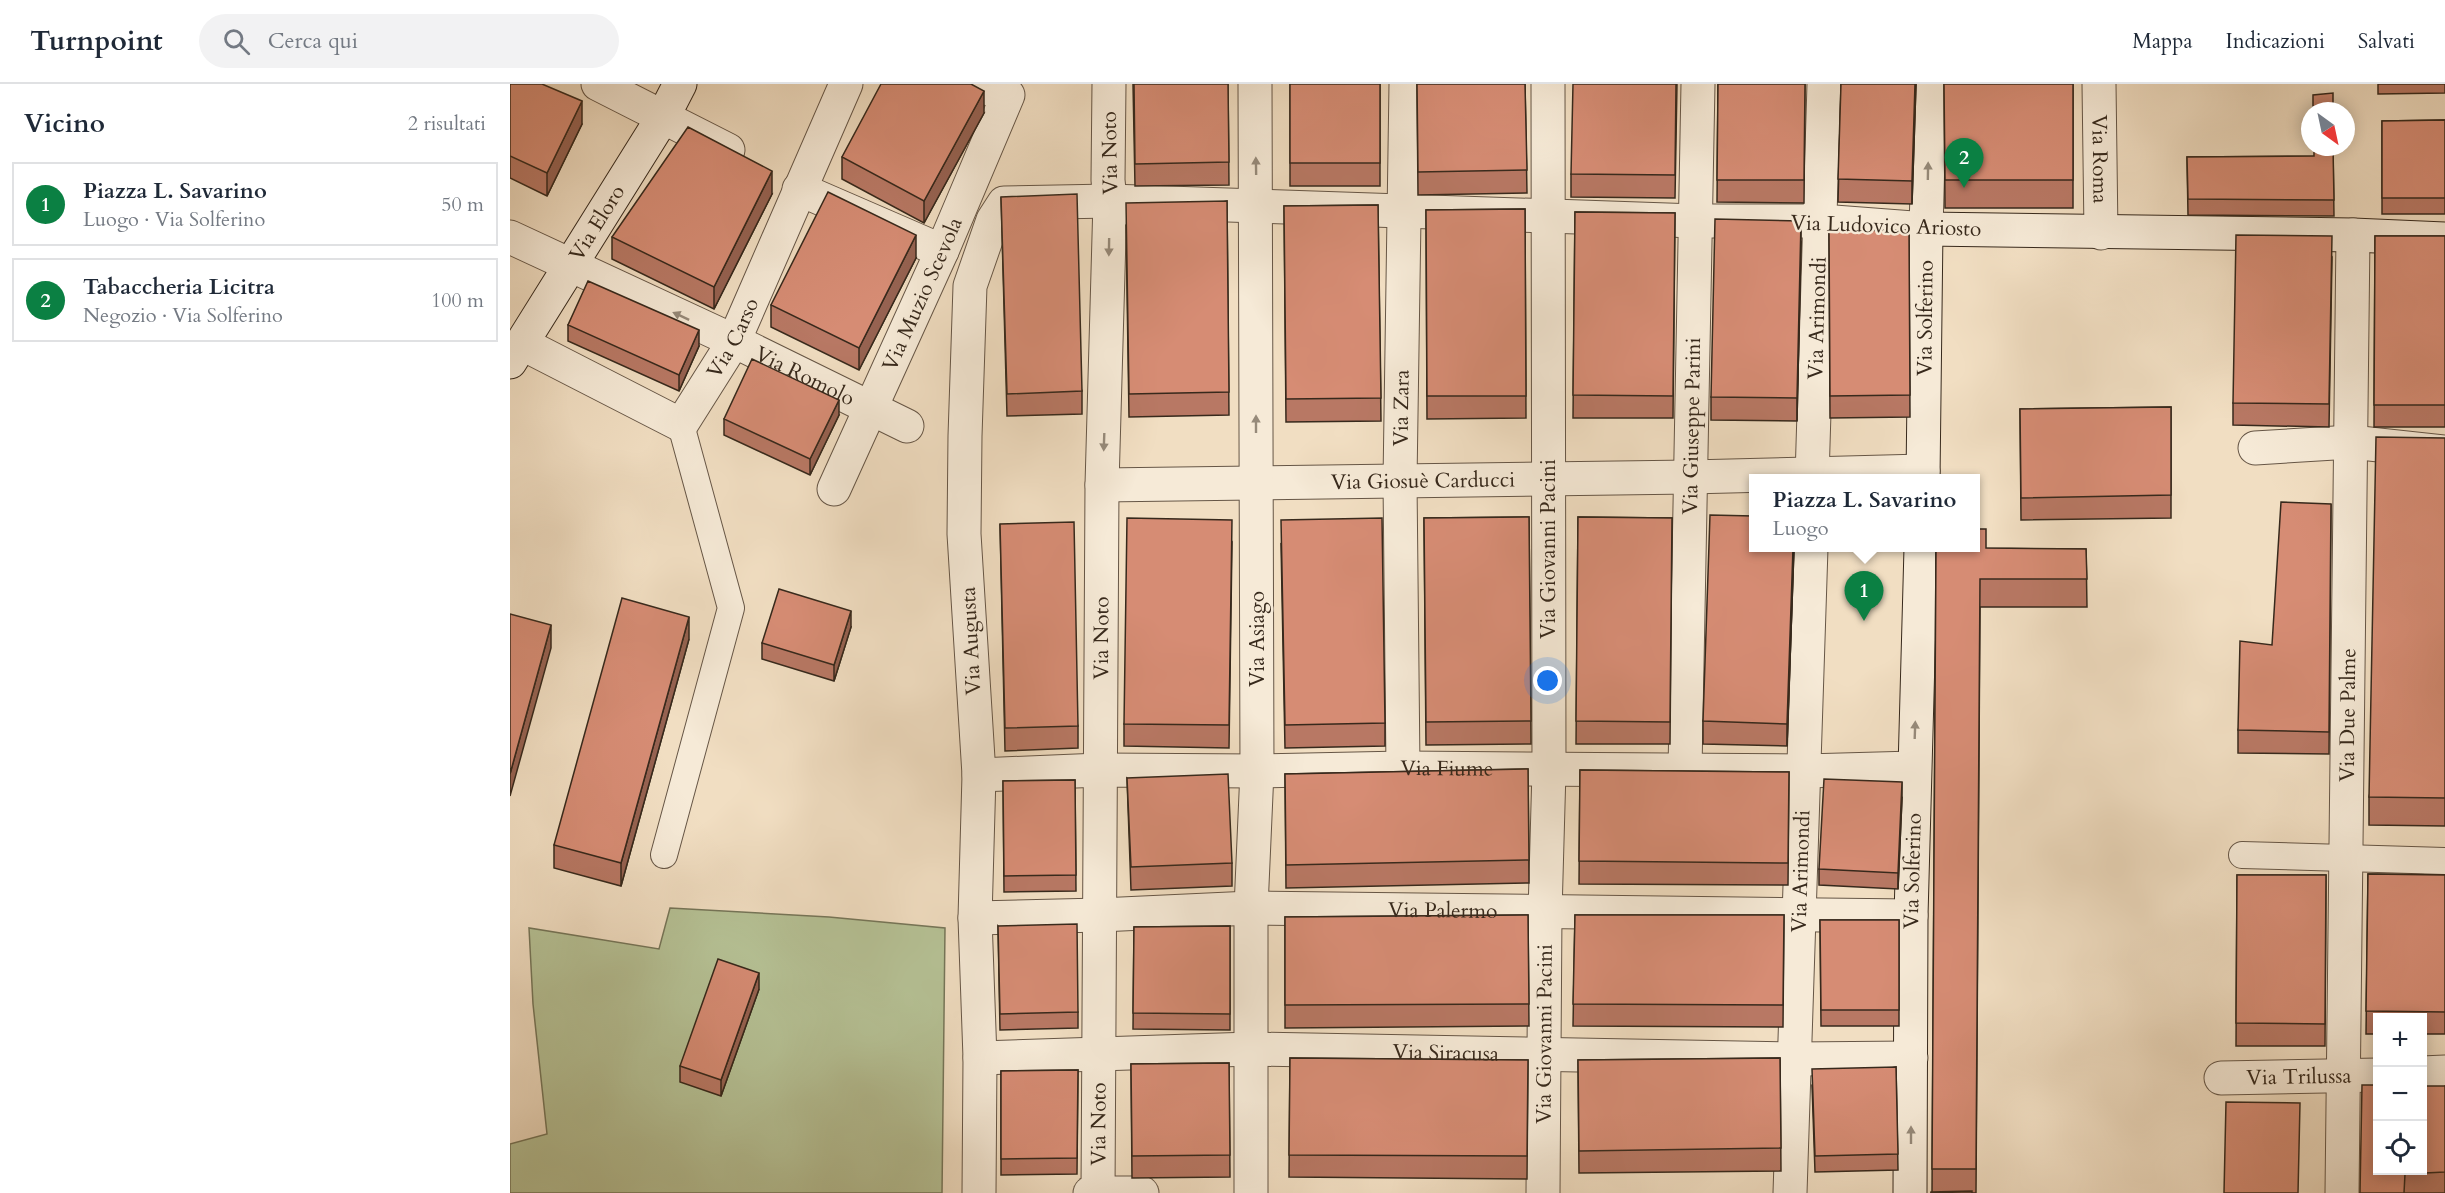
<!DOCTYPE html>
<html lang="it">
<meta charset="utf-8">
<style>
:root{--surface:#fff;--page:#f2f2f3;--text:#1f2937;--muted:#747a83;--line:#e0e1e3;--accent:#0b8043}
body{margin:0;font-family:Cardo,serif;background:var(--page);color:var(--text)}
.controls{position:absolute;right:18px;bottom:18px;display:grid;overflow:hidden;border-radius:0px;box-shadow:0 3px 15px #0003}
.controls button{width:54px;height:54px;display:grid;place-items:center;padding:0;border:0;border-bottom:2px solid var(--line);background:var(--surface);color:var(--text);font:30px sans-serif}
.compass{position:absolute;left:1791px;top:18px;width:54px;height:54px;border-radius:50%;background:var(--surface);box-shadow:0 3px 15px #0003;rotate:147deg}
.you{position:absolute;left:1038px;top:597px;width:21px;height:21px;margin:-15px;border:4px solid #fff;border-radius:50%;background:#1a73e8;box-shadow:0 0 0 9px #1a73e833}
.badge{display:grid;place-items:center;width:39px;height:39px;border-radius:50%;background:var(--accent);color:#fff;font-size:20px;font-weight:700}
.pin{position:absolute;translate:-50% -50px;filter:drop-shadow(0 2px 3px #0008)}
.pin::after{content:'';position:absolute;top:32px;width:21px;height:18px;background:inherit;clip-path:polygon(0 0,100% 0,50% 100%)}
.popup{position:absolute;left:1239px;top:390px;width:231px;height:78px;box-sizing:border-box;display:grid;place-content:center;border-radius:0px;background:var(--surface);filter:drop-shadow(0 2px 4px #0005);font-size:20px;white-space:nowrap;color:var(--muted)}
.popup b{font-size:22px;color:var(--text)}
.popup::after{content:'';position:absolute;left:50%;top:100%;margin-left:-12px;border:12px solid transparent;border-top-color:var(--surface)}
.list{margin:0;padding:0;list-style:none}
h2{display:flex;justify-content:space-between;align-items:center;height:78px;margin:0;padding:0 24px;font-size:26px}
h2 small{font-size:20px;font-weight:400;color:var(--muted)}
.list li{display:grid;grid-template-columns:39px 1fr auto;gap:18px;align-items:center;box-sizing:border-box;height:84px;margin:0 12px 12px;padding:0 12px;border:2px solid var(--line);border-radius:0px}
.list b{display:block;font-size:22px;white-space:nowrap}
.list p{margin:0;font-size:20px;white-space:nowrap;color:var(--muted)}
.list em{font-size:20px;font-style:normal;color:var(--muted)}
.icon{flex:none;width:33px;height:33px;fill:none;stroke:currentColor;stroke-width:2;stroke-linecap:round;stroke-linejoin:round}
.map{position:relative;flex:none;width:1935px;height:1109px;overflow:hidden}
header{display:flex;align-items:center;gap:36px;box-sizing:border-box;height:84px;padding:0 30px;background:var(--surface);border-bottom:2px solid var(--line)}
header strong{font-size:28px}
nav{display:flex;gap:33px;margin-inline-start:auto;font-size:21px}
.search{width:420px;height:54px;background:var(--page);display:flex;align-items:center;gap:15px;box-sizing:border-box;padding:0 21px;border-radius:33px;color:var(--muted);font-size:22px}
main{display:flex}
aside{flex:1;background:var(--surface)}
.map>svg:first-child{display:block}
</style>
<header>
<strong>Turnpoint</strong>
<div class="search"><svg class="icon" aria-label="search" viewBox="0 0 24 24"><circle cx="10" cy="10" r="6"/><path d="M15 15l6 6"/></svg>Cerca qui</div>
<nav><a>Mappa</a><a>Indicazioni</a><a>Salvati</a></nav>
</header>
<main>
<aside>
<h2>Vicino<small>2 risultati</small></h2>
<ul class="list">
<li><span class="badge">1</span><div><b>Piazza L. Savarino</b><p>Luogo · Via Solferino</p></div><em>50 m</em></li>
<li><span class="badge">2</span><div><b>Tabaccheria Licitra</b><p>Negozio · Via Solferino</p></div><em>100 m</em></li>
</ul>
</aside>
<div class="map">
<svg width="1935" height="1109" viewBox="0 0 1935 1109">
<rect width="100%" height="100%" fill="#f1dec2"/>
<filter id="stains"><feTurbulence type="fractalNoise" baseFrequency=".00333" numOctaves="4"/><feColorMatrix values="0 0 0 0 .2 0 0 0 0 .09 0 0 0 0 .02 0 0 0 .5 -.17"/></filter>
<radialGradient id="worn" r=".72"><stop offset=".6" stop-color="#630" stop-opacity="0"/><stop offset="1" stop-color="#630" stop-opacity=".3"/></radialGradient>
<!-- green -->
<path fill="#b6c296" stroke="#767659" stroke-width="1.5" d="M 160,824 L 319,833 L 435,844 L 432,1109 L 0,1109 L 0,1060 L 37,1050 L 23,920 L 19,844 L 149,865 Z"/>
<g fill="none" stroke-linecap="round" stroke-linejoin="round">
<defs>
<path id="lane" d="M 154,771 L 221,524 L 171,341
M 1732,771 L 1935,777"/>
<g id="street">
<path d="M 88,0 L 218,66"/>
<path id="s1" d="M 1589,0 L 1591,149"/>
<path d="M 289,105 L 432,167"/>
<path id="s2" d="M 0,153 L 224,257 L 397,342"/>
<path id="s3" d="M 13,260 L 171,341 L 224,257 L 336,0"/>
<path d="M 1745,364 L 1841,358 L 1935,368"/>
<path id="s4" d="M 1302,394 L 1314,0"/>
<path id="s5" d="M 592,401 L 1180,393 L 1413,387"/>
<path id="s6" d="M 324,405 L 432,167 L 498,11 L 464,0"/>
<path id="s7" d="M 893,684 L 890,397 L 896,0"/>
<path id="s8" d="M 1175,686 L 1188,0"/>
<path id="s9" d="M 469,691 L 590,686 L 747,687 L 893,684 L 1295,687 L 1404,684"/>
<path id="s10" d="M 465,834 L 590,831 L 741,824 L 1401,832"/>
<path id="s11" d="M 470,974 L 741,965 L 1284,975 L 1401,974"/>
<path d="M 1912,989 L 1935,988"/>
<path id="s12" d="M 1711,994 L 1868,991"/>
<path d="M 469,1109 L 470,974 L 465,834 L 469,691 L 454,450 L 455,352 L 460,202 L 483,136 L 494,119 L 600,117 L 1186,137 L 1311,137 L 1416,145 L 1420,0"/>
<path d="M 580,1109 L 632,1109"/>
<path id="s13" d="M 588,1109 L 592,401 L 600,117 L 598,96 L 599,0"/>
<path d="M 741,1109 L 741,824 L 747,687 L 745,0"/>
<path id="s14" d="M 1033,1109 L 1035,829 L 1039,686 L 1038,0"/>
<path id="s15" d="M 1280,1109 L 1301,464"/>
<path id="s16" d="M 1832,1109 L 1843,151"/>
</g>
<g id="secondary">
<path id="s17" d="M 0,278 L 153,33 L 170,0"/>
<path id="s18" d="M 1413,394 L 1416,145 L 1843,151 L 1935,155"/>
<path id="s19" d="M 1400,1109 L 1401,832 L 1411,464"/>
</g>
</defs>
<!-- lane casing -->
<use href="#lane" stroke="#665646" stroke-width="28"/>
<!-- street casing -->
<use href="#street" stroke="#665646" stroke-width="35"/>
<!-- secondary casing -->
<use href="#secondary" stroke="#37291c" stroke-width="35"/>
<!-- lane -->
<use href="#lane" stroke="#f6ead7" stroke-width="26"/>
<!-- street -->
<use href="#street" stroke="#f6ead7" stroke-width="33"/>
<!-- secondary -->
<use href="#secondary" stroke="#f6ead7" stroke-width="33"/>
</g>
<!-- wall -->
<path fill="#b87864" stroke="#37291c" stroke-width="1.5" d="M 0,0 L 72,40 L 37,112 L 0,94 Z
M 623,0 L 718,0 L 719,101 L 625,102 Z
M 780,0 L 870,0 L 870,102 L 780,102 Z
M 907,0 L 1015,0 L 1017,109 L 908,111 Z
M 1167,0 L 1165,114 L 1061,113 L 1061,90 Z
M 1208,0 L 1295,0 L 1294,119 L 1207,118 Z
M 1331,0 L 1406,0 L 1402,120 L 1328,118 Z
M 1434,0 L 1563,0 L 1563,124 L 1435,124 Z
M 1868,0 L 1935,0 L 1935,9 L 1868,10 Z
M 474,29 L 414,139 L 332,95 L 332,73 Z
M 1935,36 L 1935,130 L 1872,130 L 1872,37 Z
M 1823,63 L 1824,132 L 1678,131 L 1677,73 L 1804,72 Z
M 262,110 L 204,225 L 102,175 L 102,153 Z
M 491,113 L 572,307 L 572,330 L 497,332 Z
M 717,117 L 719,331 L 619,333 L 616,141 Z
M 868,121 L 871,337 L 776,338 L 774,122 Z
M 1015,125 L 1016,334 L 917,335 L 916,126 Z
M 1065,128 L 1165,129 L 1163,334 L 1063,334 Z
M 1399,146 L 1400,333 L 1320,334 L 1319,147 Z
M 1865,152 L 1935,152 L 1935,343 L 1864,343 Z
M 1291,159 L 1287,337 L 1201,336 L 1201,313 Z
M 406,174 L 349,286 L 261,243 L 261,221 Z
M 1822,174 L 1819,343 L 1723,341 L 1723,319 Z
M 58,241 L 189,262 L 169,307 L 58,257 Z
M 1661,323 L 1661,434 L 1511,436 L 1510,325 Z
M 329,331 L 300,391 L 214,351 L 214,335 Z
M 1935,354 L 1935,742 L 1859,741 L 1859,713 Z
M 1821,420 L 1819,670 L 1728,669 L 1728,646 L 1762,561 Z
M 1019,433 L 1021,660 L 916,661 L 914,434 Z
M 1068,433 L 1162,434 L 1160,660 L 1066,660 Z
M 490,440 L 568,642 L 568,664 L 495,667 Z
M 722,459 L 719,664 L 614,662 L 614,640 Z
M 771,459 L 875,639 L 875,662 L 775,664 Z
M 1243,464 L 1284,464 L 1277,662 L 1193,660 L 1193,637 Z
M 1426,464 L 1576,465 L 1577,523 L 1470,523 L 1466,1109 L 1421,1109 L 1422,1108 Z
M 341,543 L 324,597 L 252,575 L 252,559 Z
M 179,555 L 111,802 L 44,784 L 44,761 Z
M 1018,685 L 1019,799 L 776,804 L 775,690 Z
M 1070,686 L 1279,688 L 1278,801 L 1069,800 Z
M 617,694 L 722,779 L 722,802 L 621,806 Z
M 565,696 L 566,807 L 494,808 L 493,697 Z
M 1392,714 L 1388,805 L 1309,801 L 1309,785 Z
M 1858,790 L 1935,791 L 1935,950 L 1912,950 L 1912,933 L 1868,933 L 1868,950 L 1856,950 Z
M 1727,791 L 1816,791 L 1815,962 L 1726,962 Z
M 1018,831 L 1019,942 L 775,944 L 775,833 Z
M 1065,831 L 1274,831 L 1273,943 L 1063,942 Z
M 1310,836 L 1389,836 L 1389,942 L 1311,942 Z
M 488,842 L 568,928 L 568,944 L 490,946 Z
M 720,842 L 720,946 L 623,945 L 624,843 Z
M 249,905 L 211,1012 L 170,998 L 170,982 Z
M 780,974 L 1018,976 L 1017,1095 L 779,1093 Z
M 1270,974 L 1271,1087 L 1069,1089 L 1068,976 Z
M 719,979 L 720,1093 L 622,1094 L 621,980 Z
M 1386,983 L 1388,1086 L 1305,1088 L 1302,1001 Z
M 568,986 L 567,1090 L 491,1091 L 491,987 Z
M 1935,1002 L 1935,1109 L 1850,1109 Z"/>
<!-- shaded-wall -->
<path fill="#966251" stroke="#37291c" stroke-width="1.5" d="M 1405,0 L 1406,0 L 1402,120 L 1402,97 Z
M 474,7 L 474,29 L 414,139 L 414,117 Z
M 72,17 L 72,40 L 37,112 L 37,89 Z
M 262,87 L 262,110 L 204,225 L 204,203 Z
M 1291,137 L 1291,159 L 1287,337 L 1287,314 Z
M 406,151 L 406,174 L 349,286 L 349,264 Z
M 189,246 L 189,262 L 169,307 L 169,291 Z
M 329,316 L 329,331 L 300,391 L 300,375 Z
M 1283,464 L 1284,464 L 1277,662 L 1277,640 Z
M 341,527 L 341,543 L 324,597 L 324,581 Z
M 179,533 L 179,555 L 111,802 L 111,779 Z
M 41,541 L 41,564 L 0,712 L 0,690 Z
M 1392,698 L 1392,714 L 1388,805 L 1388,789 Z
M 249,889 L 249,905 L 211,1012 L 211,996 Z"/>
<!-- building -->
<path fill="#d68c74" stroke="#37291c" stroke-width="1.5" d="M 0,0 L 32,0 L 72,17 L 37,89 L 0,72 Z
M 371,0 L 461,0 L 474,7 L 414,117 L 332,73 Z
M 624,0 L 718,0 L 719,78 L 625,80 Z
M 780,0 L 870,0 L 870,79 L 780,79 Z
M 907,0 L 1015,0 L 1017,86 L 908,88 Z
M 1063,0 L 1166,0 L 1165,91 L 1061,90 Z
M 1208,0 L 1295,0 L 1294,96 L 1207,96 Z
M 1331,0 L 1405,0 L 1402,97 L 1328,95 Z
M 1434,0 L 1563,0 L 1563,96 L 1435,96 Z
M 1823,9 L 1823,27 L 1803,27 L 1803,11 Z
M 1935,36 L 1935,114 L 1872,114 L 1872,37 Z
M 178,43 L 262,87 L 204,203 L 102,153 Z
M 1804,63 L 1823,63 L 1824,116 L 1678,115 L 1677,73 L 1804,72 Z
M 318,108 L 406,151 L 349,264 L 261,221 Z
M 567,110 L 572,307 L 497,310 L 491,113 Z
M 717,117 L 719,308 L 619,310 L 616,119 Z
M 868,121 L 871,314 L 776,315 L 774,122 Z
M 1015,125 L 1016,312 L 917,312 L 916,126 Z
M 1065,128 L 1165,129 L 1163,312 L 1063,311 Z
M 1205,135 L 1291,137 L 1287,314 L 1201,313 Z
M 1399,146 L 1400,311 L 1320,312 L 1319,147 Z
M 1726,151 L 1822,152 L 1819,320 L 1723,319 Z
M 1865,152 L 1935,152 L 1935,321 L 1864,321 Z
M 78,197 L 189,246 L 169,291 L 58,241 Z
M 242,275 L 329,316 L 300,375 L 214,335 Z
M 1661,323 L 1661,411 L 1511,414 L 1510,325 Z
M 1866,353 L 1935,354 L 1935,714 L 1859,713 Z
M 1771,418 L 1821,420 L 1819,648 L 1728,646 L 1730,557 L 1762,561 Z
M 1200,431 L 1243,432 L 1243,464 L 1283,464 L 1277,640 L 1193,637 Z
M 1019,433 L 1021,637 L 916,638 L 914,434 Z
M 1068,433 L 1162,434 L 1160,638 L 1066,637 Z
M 617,434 L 722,436 L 719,641 L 614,640 Z
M 872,434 L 875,639 L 775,641 L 771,436 Z
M 564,438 L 568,642 L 495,644 L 490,440 Z
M 1465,445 L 1476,445 L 1476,464 L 1576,465 L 1577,495 L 1470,495 L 1466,1085 L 1422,1085 L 1426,464 L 1465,464 Z
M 269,505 L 341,527 L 324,581 L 252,559 Z
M 112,514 L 179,533 L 111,779 L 44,761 Z
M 0,530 L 41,541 L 0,690 Z
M 1018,685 L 1019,776 L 776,781 L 775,690 Z
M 1070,686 L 1279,688 L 1278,779 L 1069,777 Z
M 718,690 L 722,779 L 621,783 L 617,694 Z
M 1314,695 L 1392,698 L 1388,789 L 1309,785 Z
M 565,696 L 566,791 L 494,792 L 493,697 Z
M 1858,790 L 1935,791 L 1935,928 L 1856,927 Z
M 1727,791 L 1816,791 L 1815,940 L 1726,939 Z
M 1018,831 L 1019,920 L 775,921 L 775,833 Z
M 1065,831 L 1274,831 L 1273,921 L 1063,920 Z
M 1310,836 L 1389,836 L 1389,926 L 1311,926 Z
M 567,840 L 568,928 L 490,930 L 488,842 Z
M 720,842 L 720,930 L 623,929 L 624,843 Z
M 208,875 L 249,889 L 211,996 L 170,982 Z
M 780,974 L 1018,976 L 1017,1072 L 779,1071 Z
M 1270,974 L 1271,1064 L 1069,1067 L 1068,976 Z
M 719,979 L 720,1071 L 622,1072 L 621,980 Z
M 1386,983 L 1388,1070 L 1305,1072 L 1302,985 Z
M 568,986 L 567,1074 L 491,1075 L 491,987 Z
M 1852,1001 L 1868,1001 L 1868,1086 L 1912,1086 L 1912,1002 L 1935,1002 L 1935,1088 L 1895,1090 L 1894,1109 L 1850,1109 Z
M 1716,1018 L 1790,1019 L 1788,1109 L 1714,1109 Z
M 1462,1107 L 1462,1109 L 1421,1109 L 1421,1108 Z"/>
<!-- one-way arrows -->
<defs><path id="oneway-solid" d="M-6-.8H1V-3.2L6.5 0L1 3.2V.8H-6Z" transform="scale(1.5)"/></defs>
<g fill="#968a7a">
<use href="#oneway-solid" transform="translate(746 82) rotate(-91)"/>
<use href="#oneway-solid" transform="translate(1418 87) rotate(-89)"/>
<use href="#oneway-solid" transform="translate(599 163) rotate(91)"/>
<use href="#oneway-solid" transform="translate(171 232) rotate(-155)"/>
<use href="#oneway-solid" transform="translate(746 340) rotate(-90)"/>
<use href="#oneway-solid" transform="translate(594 358) rotate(92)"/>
<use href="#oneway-solid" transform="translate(1405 646) rotate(-88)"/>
<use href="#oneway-solid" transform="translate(1401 1051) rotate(-90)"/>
</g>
<g text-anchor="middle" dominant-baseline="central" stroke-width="5" stroke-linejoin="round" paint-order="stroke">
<!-- street labels -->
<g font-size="21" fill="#37291c" stroke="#f6ead7">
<text transform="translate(600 69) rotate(-91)">Via Noto</text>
<text stroke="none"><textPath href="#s1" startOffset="75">Via Roma</textPath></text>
<text stroke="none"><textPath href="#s17" startOffset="164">Via Eloro</textPath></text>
<text transform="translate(1376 142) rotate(2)">Via Ludovico Ariosto</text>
<text stroke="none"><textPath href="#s6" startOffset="214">Via Muzio Scevola</textPath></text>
<text stroke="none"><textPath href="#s4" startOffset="160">Via Arimondi</textPath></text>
<text stroke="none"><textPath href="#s18" startOffset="160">Via Solferino</textPath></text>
<text stroke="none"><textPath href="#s3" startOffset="279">Via Carso</textPath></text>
<text stroke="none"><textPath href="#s2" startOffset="326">Via Romolo</textPath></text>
<text stroke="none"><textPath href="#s7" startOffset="360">Via Zara</textPath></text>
<text stroke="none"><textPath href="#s8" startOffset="344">Via Giuseppe Parini</textPath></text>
<text stroke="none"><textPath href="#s5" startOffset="321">Via Giosuè Carducci</textPath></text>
<text transform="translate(1038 465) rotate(-90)">Via Giovanni Pacini</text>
<text stroke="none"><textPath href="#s13" startOffset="555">Via Noto</textPath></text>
<text transform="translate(747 555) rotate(-90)">Via Asiago</text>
<text transform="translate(461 557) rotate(-93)">Via Augusta</text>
<text stroke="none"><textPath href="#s16" startOffset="478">Via Due Palme</textPath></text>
<text stroke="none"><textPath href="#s9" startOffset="468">Via Fiume</textPath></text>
<text stroke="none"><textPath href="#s15" startOffset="322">Via Arimondi</textPath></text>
<text stroke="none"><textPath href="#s19" startOffset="322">Via Solferino</textPath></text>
<text stroke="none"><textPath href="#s10" startOffset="468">Via Palermo</textPath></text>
<text stroke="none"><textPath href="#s14" startOffset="159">Via Giovanni Pacini</textPath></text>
<text stroke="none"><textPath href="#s11" startOffset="466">Via Siracusa</textPath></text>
<text stroke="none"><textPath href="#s12" startOffset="78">Via Trilussa</textPath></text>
<text stroke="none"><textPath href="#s13" startOffset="69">Via Noto</textPath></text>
</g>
</g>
<rect width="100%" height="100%" filter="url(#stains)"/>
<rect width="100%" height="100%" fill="url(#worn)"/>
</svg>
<div class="controls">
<button>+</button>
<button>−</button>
<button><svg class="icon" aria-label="locate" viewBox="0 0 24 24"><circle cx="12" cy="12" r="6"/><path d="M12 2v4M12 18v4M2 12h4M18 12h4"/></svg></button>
</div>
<svg class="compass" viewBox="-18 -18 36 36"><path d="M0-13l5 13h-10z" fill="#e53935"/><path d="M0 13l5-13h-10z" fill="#747a83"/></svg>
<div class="you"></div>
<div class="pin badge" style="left:1354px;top:537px">1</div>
<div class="popup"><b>Piazza L. Savarino</b>Luogo</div>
<div class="pin badge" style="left:1454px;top:104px">2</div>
</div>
</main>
